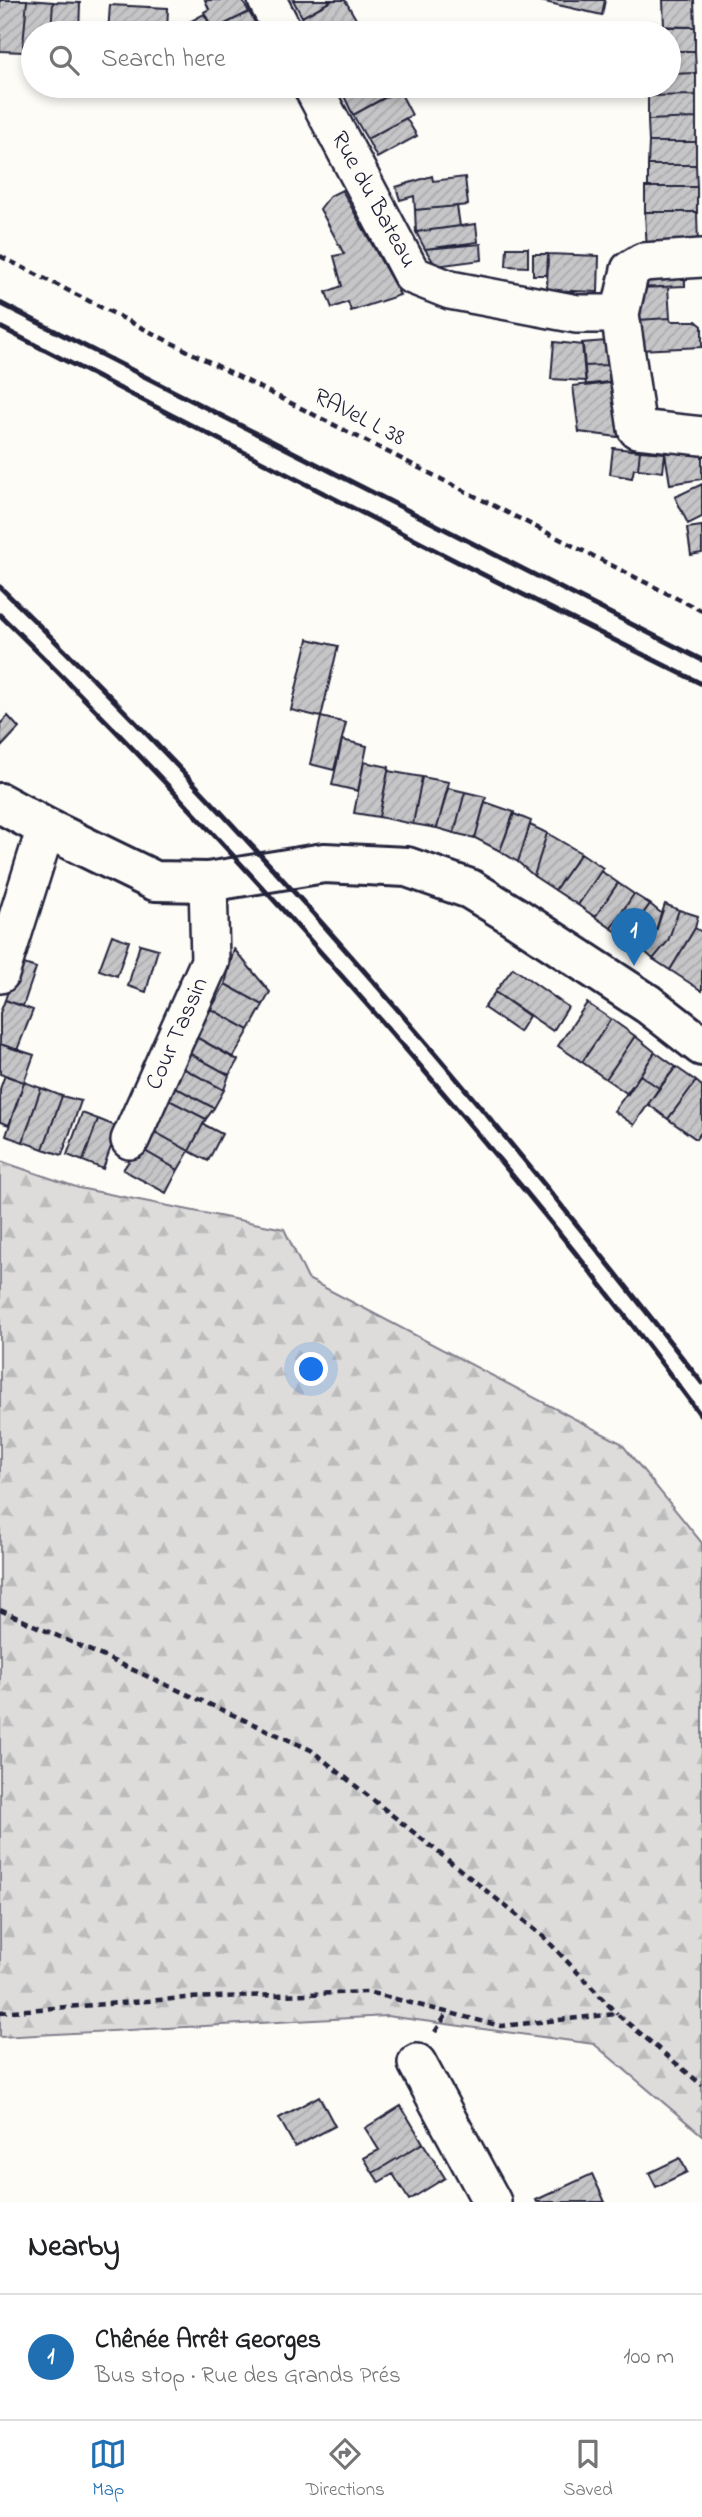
<!DOCTYPE html>
<meta charset="utf-8">
<style>
:root{--surface:#fff;--page:#f2f2f2;--text:#202124;--muted:#757577;--line:#e0e0e0;--accent:#1f6fb2}
body{margin:0;font-family:"Indie Flower",sans-serif;background:var(--page);color:var(--text)}
.you{position:absolute;left:312px;top:1370px;width:24px;height:24px;margin:-18px;border:5px solid #fff;border-radius:50%;background:#1a73e8;box-shadow:0 0 0 10px #1a73e833}
.badge{display:grid;place-items:center;width:46px;height:46px;border-radius:50%;background:var(--accent);color:#fff;font-size:23px;font-weight:700}
.pin{position:absolute;translate:-50% -58px;filter:drop-shadow(0 2px 4px #0008)}
.pin::after{content:'';position:absolute;top:37px;width:24px;height:21px;background:inherit;clip-path:polygon(0 0,100% 0,50% 100%)}
.list{margin:0;padding:0;list-style:none}
h2{display:flex;justify-content:space-between;align-items:center;height:91px;margin:0;padding:0 28px;font-size:30px}
h2 small{font-size:23px;font-weight:400;color:var(--muted)}
.list li{display:grid;grid-template-columns:46px 1fr auto;gap:21px;align-items:center;box-sizing:border-box;height:126px;padding:0 28px;border-top:2px solid var(--line)}
.list b{display:block;font-size:26px;white-space:nowrap}
.list p{margin:0;font-size:23px;white-space:nowrap;color:var(--muted)}
.list em{font-size:23px;font-style:normal;color:var(--muted)}
.icon{flex:none;width:38px;height:38px;fill:none;stroke:currentColor;stroke-width:2;stroke-linecap:round;stroke-linejoin:round}
.map{position:relative;flex:none;width:702px;height:2202px;overflow:hidden}
.search{position:absolute;background:var(--surface);box-shadow:0 4px 10px #0003;left:21px;right:21px;top:21px;height:77px;display:flex;align-items:center;gap:18px;box-sizing:border-box;padding:0 24px;border-radius:38px;color:var(--muted);font-size:26px}
.sheet{height:217px;background:var(--surface)}
nav{display:flex;justify-content:space-around;align-items:center;box-sizing:border-box;height:98px;border-top:2px solid var(--line);background:var(--surface);font-size:19px;color:var(--muted)}
nav a{display:grid;justify-items:center;gap:4px}
nav .on{color:var(--accent)}
.map>svg:first-child{display:block}
</style>
<div class="map">
<svg width="702" height="2202" viewBox="0 0 702 2202">
<defs>
<pattern id="forest-firs" width="22" height="20" patternUnits="userSpaceOnUse" patternTransform="scale(1.75)"><rect width="22" height="20" fill="#dddcdb"/><path d="M5 1l3.5 6h-7zM16 11l3.5 6h-7z" fill="#bdbcbd"/></pattern>
<pattern id="building-hatch" width="6" height="6" patternUnits="userSpaceOnUse" patternTransform="scale(1.75)"><rect width="6" height="6" fill="#c6c6c8"/><path d="M-1 1l2-2M0 6l6-6M5 7l2-2" fill="none" stroke="#aaaaad"/></pattern>
</defs>
<rect width="100%" height="100%" fill="#fdfcf7"/>
<filter id="ink" filterUnits="userSpaceOnUse"><feTurbulence type="fractalNoise" baseFrequency=".0143" numOctaves="2"/><feDisplacementMap in="SourceGraphic" scale="14" xChannelSelector="R" yChannelSelector="G"/><feConvolveMatrix kernelMatrix="1 2 1 2 8 2 1 2 1" color-interpolation-filters="sRGB"/></filter>
<g filter="url(#ink)">
<!-- forest -->
<path fill="url(#forest-firs)" stroke="#807f8b" stroke-width="2" d="M 0,1161 L 79,1188 L 284,1229 L 308,1279 L 621,1443 L 702,1543 L 702,2135 L 594,2044 L 387,2016 L 0,2037 Z"/>
<!-- building -->
<path fill="url(#building-hatch)" stroke="#22223b" stroke-width="2" d="M 0,0 L 27,0 L 23,45 L 24,52 L 0,51 Z
M 27,0 L 53,2 L 51,33 L 33,33 L 33,46 L 23,45 Z
M 205,0 L 242,0 L 249,12 L 213,30 L 204,12 L 209,9 Z
M 293,0 L 333,0 L 302,17 Z
M 333,0 L 345,0 L 364,33 L 310,33 L 302,17 Z
M 536,0 L 605,0 L 602,15 Z
M 663,0 L 694,0 L 695,27 L 664,27 Z
M 53,2 L 80,3 L 79,33 L 51,33 Z
M 110,5 L 168,8 L 167,33 L 108,33 Z
M 249,12 L 261,33 L 209,33 L 213,30 Z
M 204,14 L 213,30 L 208,33 L 168,33 L 169,24 L 184,25 Z
M 647,26 L 695,27 L 695,51 L 669,51 L 669,33 L 647,33 Z
M 669,51 L 695,51 L 696,73 L 669,74 Z
M 696,73 L 696,95 L 648,96 L 647,86 L 669,86 L 669,74 Z
M 338,86 L 358,86 L 343,94 Z
M 358,86 L 391,86 L 394,92 L 353,115 L 343,94 Z
M 399,90 L 412,115 L 367,139 L 353,115 Z
M 696,95 L 696,118 L 648,120 L 648,96 Z
M 406,118 L 417,136 L 377,158 L 367,139 Z
M 696,118 L 696,142 L 649,142 L 648,120 Z
M 649,142 L 696,142 L 696,165 L 648,165 Z
M 648,165 L 696,165 L 697,187 L 648,187 Z
M 432,176 L 433,181 L 465,177 L 468,205 L 415,210 L 414,196 L 400,200 L 396,187 Z
M 645,187 L 697,187 L 697,212 L 645,212 Z
M 342,190 L 400,295 L 351,311 L 348,302 L 332,308 L 326,292 L 342,286 L 334,256 L 344,254 L 320,209 L 330,196 Z
M 457,206 L 460,226 L 416,232 L 415,210 Z
M 645,212 L 697,212 L 698,248 L 647,252 Z
M 476,224 L 478,242 L 425,249 L 416,232 Z
M 481,244 L 482,260 L 436,266 L 425,249 Z
M 507,248 L 528,248 L 528,267 L 506,266 Z
M 533,254 L 548,254 L 547,275 L 533,275 Z
M 548,254 L 599,256 L 598,292 L 547,290 Z
M 685,266 L 685,286 L 635,288 L 645,270 Z
M 668,287 L 670,318 L 637,320 L 635,288 Z
M 670,318 L 671,321 L 696,321 L 702,326 L 702,347 L 639,350 L 637,320 Z
M 606,341 L 608,365 L 584,366 L 582,343 Z
M 554,342 L 583,345 L 586,381 L 551,379 Z
M 608,365 L 610,383 L 586,386 L 584,366 Z
M 616,381 L 626,438 L 579,432 L 573,386 Z
M 613,448 L 640,451 L 638,469 L 634,469 L 632,478 L 610,474 Z
M 702,449 L 702,479 L 670,484 L 665,453 Z
M 640,451 L 665,453 L 663,472 L 638,469 Z
M 702,484 L 702,517 L 688,524 L 675,497 Z
M 702,526 L 702,553 L 691,555 L 687,528 Z
M 308,639 L 338,646 L 321,717 L 291,710 Z
M 8,716 L 19,728 L 1,747 L 0,724 Z
M 321,717 L 346,723 L 334,770 L 310,764 Z
M 342,740 L 367,746 L 358,791 L 332,785 Z
M 364,762 L 389,767 L 379,817 L 354,813 Z
M 388,771 L 422,777 L 413,824 L 379,817 Z
M 422,777 L 449,782 L 437,828 L 413,824 Z
M 448,788 L 465,792 L 454,833 L 437,828 Z
M 465,792 L 486,797 L 475,838 L 454,833 Z
M 485,802 L 514,812 L 500,851 L 475,838 Z
M 514,814 L 531,821 L 518,862 L 500,851 Z
M 530,825 L 547,833 L 534,876 L 518,862 Z
M 547,833 L 581,853 L 555,890 L 534,876 Z
M 581,853 L 603,868 L 578,905 L 555,890 Z
M 601,871 L 618,883 L 595,917 L 578,905 Z
M 618,883 L 634,894 L 611,928 L 595,917 Z
M 634,894 L 650,904 L 626,938 L 611,928 Z
M 650,904 L 661,913 L 655,934 L 642,949 L 626,938 Z
M 665,904 L 679,910 L 668,941 L 653,959 L 642,949 L 655,934 Z
M 679,910 L 698,916 L 695,928 L 670,970 L 653,959 L 668,941 Z
M 695,928 L 702,932 L 702,991 L 670,970 Z
M 112,935 L 129,941 L 117,976 L 99,970 Z
M 140,944 L 158,949 L 146,992 L 128,986 Z
M 234,949 L 270,992 L 263,1005 L 225,984 Z
M 18,962 L 36,968 L 23,1006 L 5,1000 Z
M 513,968 L 568,1007 L 553,1031 L 495,992 Z
M 225,984 L 263,1005 L 249,1030 L 211,1009 Z
M 495,992 L 529,1016 L 519,1032 L 484,1008 Z
M 5,1000 L 33,1010 L 17,1050 L 0,1044 L 0,1013 Z
M 587,1003 L 611,1019 L 582,1062 L 558,1046 Z
M 211,1009 L 249,1030 L 233,1058 L 196,1037 Z
M 611,1019 L 635,1036 L 606,1079 L 582,1062 Z
M 635,1036 L 655,1052 L 628,1094 L 606,1079 Z
M 196,1037 L 238,1060 L 229,1075 L 187,1052 Z
M 0,1044 L 34,1055 L 24,1082 L 0,1074 Z
M 187,1052 L 229,1075 L 224,1090 L 181,1067 Z
M 655,1052 L 676,1067 L 659,1088 L 640,1075 Z
M 181,1067 L 224,1090 L 214,1108 L 171,1085 Z
M 676,1067 L 696,1081 L 668,1119 L 648,1104 Z
M 5,1075 L 24,1082 L 9,1125 L 0,1122 L 0,1089 Z
M 640,1075 L 659,1088 L 634,1125 L 614,1111 Z
M 696,1081 L 702,1086 L 702,1131 L 696,1139 L 668,1119 Z
M 24,1082 L 41,1088 L 23,1142 L 6,1136 Z
M 171,1085 L 214,1108 L 206,1119 L 165,1098 Z
M 41,1088 L 62,1096 L 43,1149 L 23,1142 Z
M 62,1096 L 81,1101 L 62,1155 L 43,1149 Z
M 165,1098 L 206,1119 L 189,1151 L 148,1128 Z
M 82,1113 L 98,1119 L 83,1161 L 67,1155 Z
M 98,1119 L 118,1127 L 103,1169 L 83,1161 Z
M 203,1124 L 222,1134 L 208,1161 L 189,1151 Z
M 148,1128 L 189,1151 L 178,1170 L 138,1147 Z
M 138,1147 L 178,1170 L 166,1193 L 123,1170 Z
M 319,2096 L 335,2126 L 295,2147 L 279,2118 Z
M 401,2106 L 423,2143 L 373,2173 L 364,2158 L 379,2150 L 365,2128 Z
M 423,2143 L 445,2178 L 409,2200 L 393,2174 L 379,2182 L 373,2173 Z
M 680,2158 L 687,2172 L 656,2187 L 649,2173 Z
M 592,2174 L 605,2202 L 537,2202 L 536,2200 Z"/>
<g fill="none" stroke-linecap="round" stroke-linejoin="round">
<defs>
<path id="minor" d="M 267,0 L 284,33
M 312,86 L 412,275 L 450,290 L 577,314 L 620,314 L 630,270 L 643,262 L 702,258
M 620,314 L 637,429 L 702,436
M 0,974 L 46,828
M 130,1140 L 210,961 L 208,882
M 417,2063 L 492,2202"/>
<path id="major" d="M 0,803 L 46,828 L 155,881 L 208,882 L 324,863 L 407,867 L 470,889 L 514,916 L 648,1004 L 702,1046"/>
</defs>
<!-- minor casing -->
<use href="#minor" stroke="#22223b" stroke-width="42"/>
<!-- major casing -->
<use href="#major" stroke="#22223b" stroke-width="44"/>
<!-- path -->
<path stroke="#22223b" stroke-width="4.5" stroke-dasharray="7 5" stroke-linecap="butt" d="M 0,256 L 702,611
M 0,1610 L 311,1750 L 544,1937 L 617,2014
M 0,2012 L 186,1998 L 368,1992 L 501,2026 L 617,2014 L 702,2085
M 435,2032 L 448,2012"/>
<!-- minor -->
<use href="#minor" stroke="#fdfcf7" stroke-width="37"/>
<!-- major -->
<use href="#major" stroke="#fdfcf7" stroke-width="38"/>
<!-- rail -->
<path stroke="#22223b" stroke-width="5" d="M 0,303 L 702,660
M 0,327 L 458,562 L 702,684
M 0,587 C 255,833 485,1103 702,1383
M 0,615 C 132,743 257,879 378,1017 C 491,1147 600,1279 702,1417"/>
</g>
</g>
<g text-anchor="middle" dominant-baseline="central" stroke-width="5" stroke-linejoin="round" paint-order="stroke">
<!-- street labels -->
<g font-size="24" fill="#22223b" stroke="#fdfcf7">
<text transform="translate(373 200) rotate(61)">Rue du Bateau</text>
<text transform="translate(359 418) rotate(27)">RAVeL L 38</text>
<text transform="translate(178 1034) rotate(-66)">Cour Tassin</text>
</g>
</g>
</svg>
<div class="you"></div>
<div class="pin badge" style="left:634px;top:966px">1</div>
<div class="search"><svg class="icon" aria-label="search" viewBox="0 0 24 24"><circle cx="10" cy="10" r="6"/><path d="M15 15l6 6"/></svg>Search here</div>
</div>
<section class="sheet">
<h2>Nearby<small></small></h2>
<ul class="list">
<li><span class="badge">1</span><div><b>Chênée Arrêt Georges</b><p>Bus stop · Rue des Grands Prés</p></div><em>100 m</em></li>
</ul>
</section>
<nav>
<a class="on"><svg class="icon" aria-label="map" viewBox="0 0 24 24"><path d="M3 6l6-2 6 2 6-2v14l-6 2-6-2-6 2zM9 4v14M15 6v14"/></svg>Map</a>
<a><svg class="icon" aria-label="directions" viewBox="0 0 24 24"><path d="M12 3l9 9-9 9-9-9zM9 14v-3h6M13 9l2 2-2 2"/></svg>Directions</a>
<a><svg class="icon" aria-label="saved" viewBox="0 0 24 24"><path d="M7 4h10v16l-5-4-5 4z"/></svg>Saved</a>
</nav>
